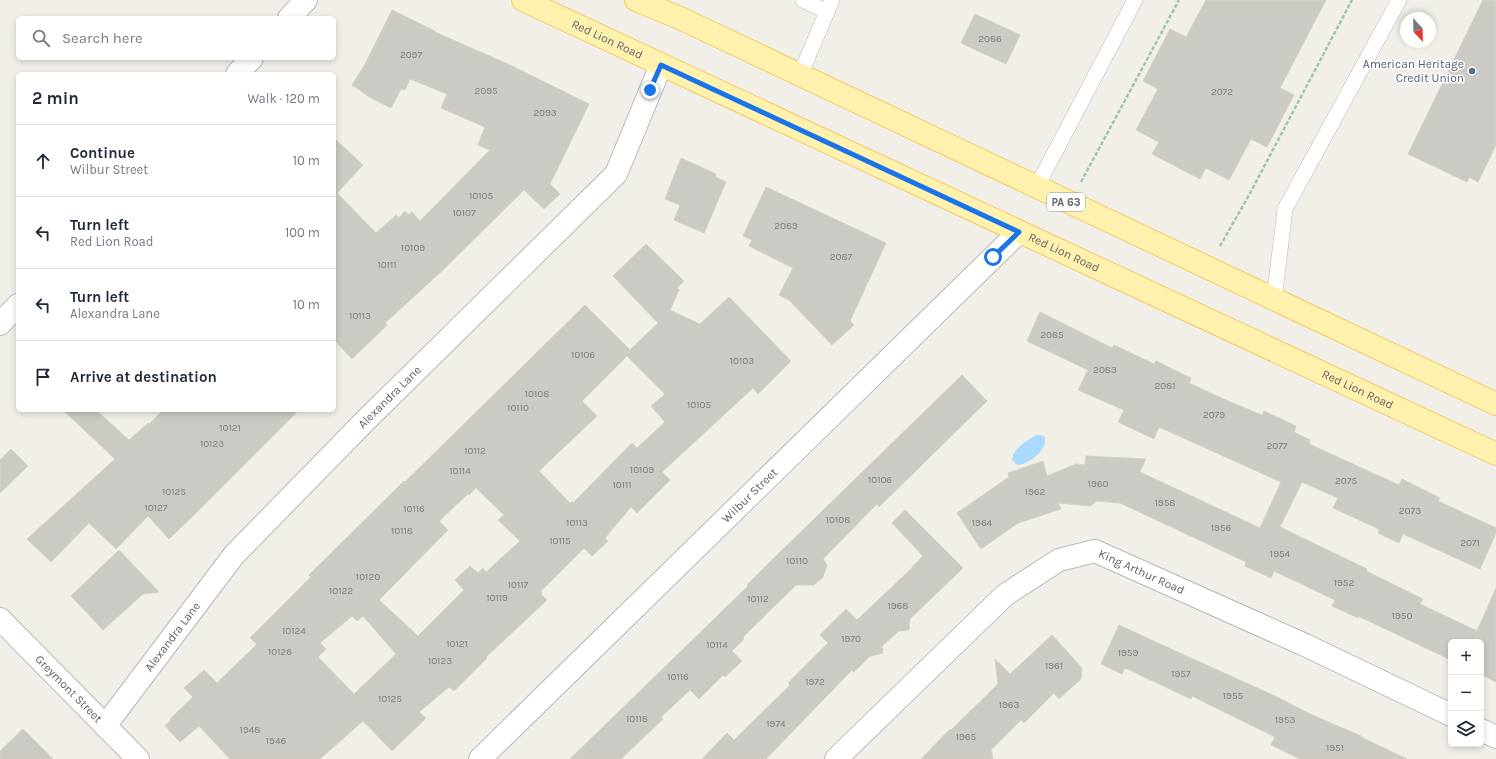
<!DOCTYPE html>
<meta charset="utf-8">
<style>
:root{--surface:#fff;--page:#f2f2f3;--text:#1f2937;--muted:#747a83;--line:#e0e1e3}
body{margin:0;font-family:Karla,sans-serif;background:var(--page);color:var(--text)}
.controls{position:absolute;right:12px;bottom:12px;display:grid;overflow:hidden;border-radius:6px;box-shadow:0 2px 6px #0003}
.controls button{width:36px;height:36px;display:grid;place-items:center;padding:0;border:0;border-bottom:1px solid var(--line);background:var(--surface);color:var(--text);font:20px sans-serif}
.compass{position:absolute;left:1400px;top:12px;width:36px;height:36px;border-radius:50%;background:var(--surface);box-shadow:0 2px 6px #0003;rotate:158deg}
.stop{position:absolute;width:12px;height:12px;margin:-9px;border:3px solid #1a73e8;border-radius:50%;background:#fff}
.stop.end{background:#1a73e8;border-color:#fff;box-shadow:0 1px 4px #0008}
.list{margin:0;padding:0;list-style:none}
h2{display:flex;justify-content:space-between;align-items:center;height:52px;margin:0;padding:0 16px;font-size:17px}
h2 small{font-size:13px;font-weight:400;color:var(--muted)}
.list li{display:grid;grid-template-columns:26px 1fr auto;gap:12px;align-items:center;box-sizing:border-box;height:72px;padding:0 16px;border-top:1px solid var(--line)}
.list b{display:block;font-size:15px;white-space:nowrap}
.list p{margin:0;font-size:13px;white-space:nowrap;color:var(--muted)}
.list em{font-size:13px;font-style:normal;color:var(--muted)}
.icon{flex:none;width:22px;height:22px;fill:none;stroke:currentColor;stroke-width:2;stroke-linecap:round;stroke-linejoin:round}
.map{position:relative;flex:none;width:1496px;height:759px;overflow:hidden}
.search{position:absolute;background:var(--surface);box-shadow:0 2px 6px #0003;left:16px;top:16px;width:320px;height:44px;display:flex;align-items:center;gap:10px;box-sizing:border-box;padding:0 14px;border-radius:6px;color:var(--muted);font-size:15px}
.panel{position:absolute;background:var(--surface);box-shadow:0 2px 6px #0003;left:16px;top:72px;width:320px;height:340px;border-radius:6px}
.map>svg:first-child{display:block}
</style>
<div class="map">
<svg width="1496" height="759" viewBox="0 0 1496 759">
<rect width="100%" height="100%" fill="#f1efe8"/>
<!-- water -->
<path fill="#aadaff" d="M 1036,435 L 1040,435 L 1044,436 C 1050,448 1029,465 1017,465 L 1012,460 C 1013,448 1027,441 1036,435 Z"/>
<!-- building -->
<path fill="#cccac5" stroke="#d6d1c6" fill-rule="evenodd" d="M 1206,0 L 1326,0 L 1280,88 L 1294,95 L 1267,147 L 1251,139 L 1229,180 L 1206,168 L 1200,179 L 1152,154 L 1159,142 L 1136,130 L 1158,89 L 1143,81 L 1170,29 L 1186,37 Z
M 1483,0 L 1496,0 L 1496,145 L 1478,182 L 1469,177 L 1467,182 L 1408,154 Z
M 392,10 L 435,31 L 435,32 L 512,66 L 589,104 L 550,184 L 560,194 L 544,209 L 524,190 L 443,270 L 385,323 L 387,325 L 352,359 L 334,340 L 334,138 L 363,165 L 337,193 L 376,233 L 396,215 L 399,218 L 405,211 L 408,215 L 412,212 L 420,221 L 490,150 L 478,145 L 485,127 L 441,108 L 447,94 L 410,79 L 405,90 L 401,89 L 391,108 L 371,98 L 352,85 L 364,66 Z
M 975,14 L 1020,35 L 1006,64 L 961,43 Z
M 681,158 L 716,174 L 715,177 L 726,182 L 704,233 L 674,220 L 680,205 L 665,199 Z
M 766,187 L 886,243 L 850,321 L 854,325 L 832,345 L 789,300 L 779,295 L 793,268 L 749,246 L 752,240 L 743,236 Z
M 646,244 L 684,281 L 677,288 L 679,290 L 670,310 L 700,324 L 729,297 L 791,361 L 758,394 L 753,388 L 662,472 L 670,480 L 637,513 L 631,507 L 605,538 L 608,541 L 592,556 L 584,548 L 541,591 L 542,593 L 541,594 L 547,600 L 486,657 L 487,658 L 454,691 L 449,687 L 419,712 L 426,718 L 392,751 L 363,721 L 320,759 L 230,759 L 199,726 L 180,742 L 165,726 L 171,720 L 170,719 L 193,697 L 184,688 L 204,670 L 217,683 L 257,644 L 250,638 L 311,577 L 309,575 L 404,481 L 405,482 L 585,305 L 630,350 L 658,323 L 613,276 ZM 627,356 L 665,394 L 651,406 L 665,422 L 637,448 L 632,443 L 573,503 L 572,501 L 570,503 L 539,471 L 597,416 L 582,401 ZM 476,488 L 504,515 L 498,520 L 520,541 L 486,572 L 483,568 L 478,573 L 470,566 L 455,580 L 464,590 L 418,636 L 379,600 L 448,530 L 439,521 L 468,494 L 469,495 ZM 352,616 L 357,621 L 363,616 L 396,654 L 354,694 L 318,657 L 326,649 L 320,643 Z
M 1040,312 L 1112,348 L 1114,345 L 1154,364 L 1156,361 L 1191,378 L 1189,383 L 1228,401 L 1262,415 L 1264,411 L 1296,426 L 1294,432 L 1310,440 L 1309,444 L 1399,485 L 1402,479 L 1440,498 L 1438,501 L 1496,528 L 1496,533 L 1480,569 L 1403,534 L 1399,543 L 1378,533 L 1379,529 L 1333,508 L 1338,498 L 1302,482 L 1280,527 L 1367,569 L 1366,571 L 1423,599 L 1420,604 L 1477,631 L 1496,588 L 1496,682 L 1481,674 L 1481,642 L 1451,642 L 1451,660 L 1358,616 L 1358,618 L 1332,606 L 1335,600 L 1312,589 L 1274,571 L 1271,578 L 1245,566 L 1246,562 L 1120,503 L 1097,501 L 1090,506 L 1058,503 L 1061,509 L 1018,523 L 981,549 L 957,513 L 1009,477 L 1008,473 L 1043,461 L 1047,476 L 1076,464 L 1085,465 L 1086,456 L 1146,459 L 1140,472 L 1260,528 L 1281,482 L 1159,427 L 1154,439 L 1118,422 L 1124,410 L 1078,390 L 1088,370 L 1027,341 Z
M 962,375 L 987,401 L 879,507 L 877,504 L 823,559 L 827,565 L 823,577 L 814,585 L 796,585 L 743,637 L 744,639 L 732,651 L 742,661 L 725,677 L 723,675 L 699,699 L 690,690 L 661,717 L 663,719 L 621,759 L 570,759 L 748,586 L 747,585 L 774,558 Z
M 63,410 L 96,410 L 129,440 L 148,423 L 149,424 L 163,410 L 299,410 L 197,512 L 169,539 L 148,516 L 116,549 L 89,523 L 51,562 L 27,539 L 115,459 Z
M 11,449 L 28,466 L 0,493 L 0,460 Z
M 905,510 L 963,568 L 910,619 L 909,630 L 899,631 L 882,646 L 883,653 L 870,656 L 854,672 L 852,670 L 766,759 L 702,759 L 727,733 L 734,740 L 790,685 L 788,683 L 828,643 L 820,635 L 846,609 L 857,620 L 912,568 L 912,567 L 923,556 L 892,523 Z
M 119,550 L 159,592 L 143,594 L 103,630 L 71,596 Z
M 1119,625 L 1171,649 L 1275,696 L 1310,714 L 1361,736 L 1361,737 L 1407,759 L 1300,759 L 1271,745 L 1275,737 L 1192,696 L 1191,699 L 1125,668 L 1122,674 L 1101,664 Z
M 1052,635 L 1082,668 L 1081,679 L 1059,699 L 1054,693 L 1024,723 L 1021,720 L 991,750 L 993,759 L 921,759 L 950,729 L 951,730 L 998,684 L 995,659 L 1010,674 Z
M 23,729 L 53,759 L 0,759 L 0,751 Z"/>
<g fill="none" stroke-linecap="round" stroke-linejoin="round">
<defs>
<path id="service" d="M 803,0 L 827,12
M 800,75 L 832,0
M 1036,188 L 1135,0
M 1274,300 L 1285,209 L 1399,0"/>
<g id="minor">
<path id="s1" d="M 0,619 L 138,759"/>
<path id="s2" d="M 105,726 L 234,555 L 366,420 L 616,174 L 661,65"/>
<path d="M 1481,730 L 1496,737"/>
<path id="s3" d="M 480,759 L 1019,232"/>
<path id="s4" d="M 836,759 L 1005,595 L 1059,560 L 1095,551 L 1305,645 L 1451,715"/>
</g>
<path id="secondary" d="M 289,18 L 306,0
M 237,74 L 252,58
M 0,324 L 18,305"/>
<g id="primary">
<path id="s5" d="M 523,0 L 1496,454"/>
<path d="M 636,0 L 682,19 L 1496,404"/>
</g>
</defs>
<!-- service casing -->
<use href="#service" stroke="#b5b8bc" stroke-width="16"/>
<!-- minor casing -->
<use href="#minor" stroke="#b5b8bc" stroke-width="24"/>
<!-- secondary casing -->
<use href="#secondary" stroke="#b6babf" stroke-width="24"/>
<!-- primary casing -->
<use href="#primary" stroke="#f2c960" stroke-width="24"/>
<!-- path -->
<path stroke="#9cc7a9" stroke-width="2.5" stroke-dasharray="4 2" stroke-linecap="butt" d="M 1081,182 L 1179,0
M 1220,246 L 1248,197 L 1352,0"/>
<!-- service -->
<use href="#service" stroke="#fff" stroke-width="15"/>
<!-- minor -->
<use href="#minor" stroke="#fff" stroke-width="22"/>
<!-- secondary -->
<use href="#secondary" stroke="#fff" stroke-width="22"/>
<!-- primary -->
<use href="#primary" stroke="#fff2af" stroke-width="22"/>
</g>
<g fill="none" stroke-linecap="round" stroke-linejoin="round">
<!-- route -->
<path stroke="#1a73e8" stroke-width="5" d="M 650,90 L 661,65 L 1019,232 L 993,257"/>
</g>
<!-- markers -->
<circle fill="#5c6f8a" stroke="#fff" stroke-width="1.5" cx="1472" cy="71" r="4"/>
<g text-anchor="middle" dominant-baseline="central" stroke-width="3" stroke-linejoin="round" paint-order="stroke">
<!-- number labels -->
<g font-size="10" fill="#7a7d7f">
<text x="990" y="39">2086</text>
<text x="411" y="55">2097</text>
<text x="486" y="91">2095</text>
<text x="1222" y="92">2072</text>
<text x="545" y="113">2093</text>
<text x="481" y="196">10105</text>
<text x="464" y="213">10107</text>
<text x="786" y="226">2089</text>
<text x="413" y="248">10109</text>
<text x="841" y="257">2087</text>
<text x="387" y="265">10111</text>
<text x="360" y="316">10113</text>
<text x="1052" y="335">2085</text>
<text x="583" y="355">10106</text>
<text x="742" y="361">10103</text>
<text x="1105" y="370">2083</text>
<text x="1165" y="386">2081</text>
<text x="537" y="394">10108</text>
<text x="699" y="405">10105</text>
<text x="518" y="408">10110</text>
<text x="1214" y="415">2079</text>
<text x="230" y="428">10121</text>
<text x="212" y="444">10123</text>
<text x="1277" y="446">2077</text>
<text x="475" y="451">10112</text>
<text x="642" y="470">10109</text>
<text x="460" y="471">10114</text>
<text x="880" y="480">10106</text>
<text x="1346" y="481">2075</text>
<text x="1098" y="484">1960</text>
<text x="622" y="485">10111</text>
<text x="174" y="492">10125</text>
<text x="1035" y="492">1962</text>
<text x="1165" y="503">1958</text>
<text x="156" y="508">10127</text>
<text x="414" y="509">10116</text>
<text x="1410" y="511">2073</text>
<text x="838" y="520">10108</text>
<text x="577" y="523">10113</text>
<text x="982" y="523">1964</text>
<text x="1221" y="528">1956</text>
<text x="402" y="531">10118</text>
<text x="560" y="541">10115</text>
<text x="1470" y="543">2071</text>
<text x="1280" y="554">1954</text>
<text x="797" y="561">10110</text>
<text x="368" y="577">10120</text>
<text x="1344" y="583">1952</text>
<text x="518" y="585">10117</text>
<text x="341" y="591">10122</text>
<text x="497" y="598">10119</text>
<text x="758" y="599">10112</text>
<text x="898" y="606">1968</text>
<text x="1402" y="616">1950</text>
<text x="294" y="631">10124</text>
<text x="851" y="639">1970</text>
<text x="457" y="644">10121</text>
<text x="717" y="645">10114</text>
<text x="280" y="652">10126</text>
<text x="1128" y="653">1959</text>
<text x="440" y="661">10123</text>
<text x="1054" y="666">1961</text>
<text x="1181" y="674">1957</text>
<text x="678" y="677">10116</text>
<text x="815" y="682">1972</text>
<text x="1233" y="696">1955</text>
<text x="390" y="699">10125</text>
<text x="1009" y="705">1963</text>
<text x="637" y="719">10118</text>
<text x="1285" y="720">1953</text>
<text x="776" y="724">1974</text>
<text x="250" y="730">1948</text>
<text x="966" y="737">1965</text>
<text x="276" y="741">1946</text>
<text x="1335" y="748">1951</text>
</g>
<!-- shield labels -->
<rect fill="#fff" stroke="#8f9295" stroke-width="1" x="1047" y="193" width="38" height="18" rx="3"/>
<g font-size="11" font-weight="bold" fill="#5f6368">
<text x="1066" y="202">PA 63</text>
</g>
<!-- street labels -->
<g font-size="12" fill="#5f6368" stroke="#fff">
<text stroke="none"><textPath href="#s5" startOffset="93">Red Lion Road</textPath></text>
<text stroke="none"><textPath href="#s5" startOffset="597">Red Lion Road</textPath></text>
<text stroke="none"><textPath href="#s5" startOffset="921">Red Lion Road</textPath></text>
<text stroke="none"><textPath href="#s2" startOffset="436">Alexandra Lane</textPath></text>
<text stroke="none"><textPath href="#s3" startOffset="377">Wilbur Street</textPath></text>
<text stroke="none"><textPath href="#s4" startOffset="388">King Arthur Road</textPath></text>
<text stroke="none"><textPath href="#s2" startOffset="112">Alexandra Lane</textPath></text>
<text stroke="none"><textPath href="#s1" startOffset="98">Greymont Street</textPath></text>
</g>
<!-- service labels -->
<g font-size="12" fill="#4e5e75" stroke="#fff" text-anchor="end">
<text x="1464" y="64">American Heritage<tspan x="1464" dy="14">Credit Union</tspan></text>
</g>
</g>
</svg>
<div class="controls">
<button>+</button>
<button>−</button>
<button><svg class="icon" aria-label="layers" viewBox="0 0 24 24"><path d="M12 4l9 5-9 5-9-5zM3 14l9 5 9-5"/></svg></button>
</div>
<svg class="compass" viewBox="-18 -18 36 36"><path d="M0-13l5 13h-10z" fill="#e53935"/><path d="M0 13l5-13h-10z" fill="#747a83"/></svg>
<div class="stop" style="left:993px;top:257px"></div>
<div class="stop end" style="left:650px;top:90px"></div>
<div class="search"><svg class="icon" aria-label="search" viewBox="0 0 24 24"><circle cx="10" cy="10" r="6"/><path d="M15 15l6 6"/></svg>Search here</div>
<section class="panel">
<h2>2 min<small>Walk · 120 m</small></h2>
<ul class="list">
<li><svg class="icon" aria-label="ahead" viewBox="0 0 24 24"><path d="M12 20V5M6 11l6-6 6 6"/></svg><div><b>Continue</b><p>Wilbur Street</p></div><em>10 m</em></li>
<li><svg class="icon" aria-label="left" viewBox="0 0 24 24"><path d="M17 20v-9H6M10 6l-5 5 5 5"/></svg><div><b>Turn left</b><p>Red Lion Road</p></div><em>100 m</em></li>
<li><svg class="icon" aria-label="left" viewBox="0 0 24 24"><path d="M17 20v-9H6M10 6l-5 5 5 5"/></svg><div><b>Turn left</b><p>Alexandra Lane</p></div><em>10 m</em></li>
<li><svg class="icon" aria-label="arrive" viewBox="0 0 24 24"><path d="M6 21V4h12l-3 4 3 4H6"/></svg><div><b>Arrive at destination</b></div></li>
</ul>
</section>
</div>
